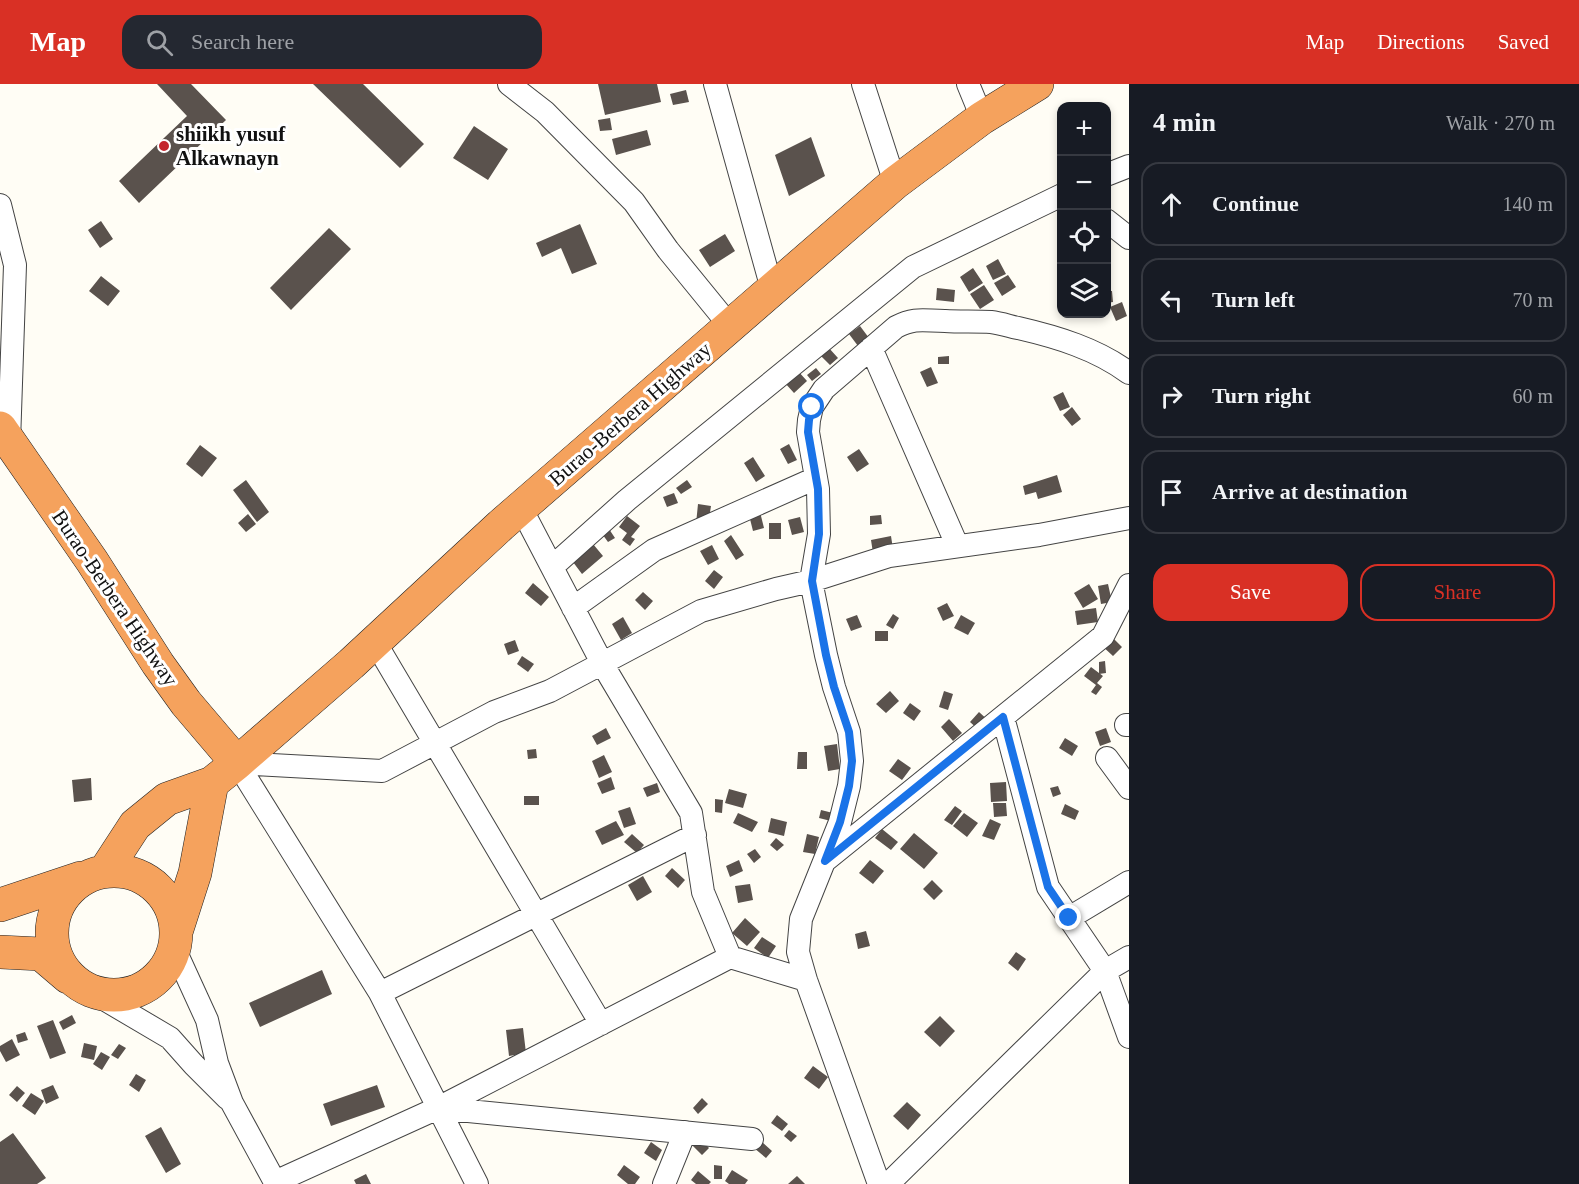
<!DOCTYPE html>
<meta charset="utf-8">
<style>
:root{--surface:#171b24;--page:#242831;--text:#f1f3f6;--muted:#9ea1a6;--line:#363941;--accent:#d93025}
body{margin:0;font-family:Georgia,serif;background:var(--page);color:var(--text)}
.controls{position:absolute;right:18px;top:18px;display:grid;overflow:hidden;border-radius:12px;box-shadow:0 3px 9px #0003}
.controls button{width:54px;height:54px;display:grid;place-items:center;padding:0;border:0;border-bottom:2px solid var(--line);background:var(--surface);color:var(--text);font:30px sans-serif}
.stop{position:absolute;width:18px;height:18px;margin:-14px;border:4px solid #1a73e8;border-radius:50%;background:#fff}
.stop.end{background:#1a73e8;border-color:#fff;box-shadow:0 2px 6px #0008}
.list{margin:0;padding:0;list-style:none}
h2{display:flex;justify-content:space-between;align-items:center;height:78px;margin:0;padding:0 24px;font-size:26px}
h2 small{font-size:20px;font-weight:400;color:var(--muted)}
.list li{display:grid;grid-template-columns:39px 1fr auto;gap:18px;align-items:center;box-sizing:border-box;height:84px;margin:0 12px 12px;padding:0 12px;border:2px solid var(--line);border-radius:18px}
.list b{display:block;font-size:22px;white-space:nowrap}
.list em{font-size:20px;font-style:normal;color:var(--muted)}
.actions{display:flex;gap:12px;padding:18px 24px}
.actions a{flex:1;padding:14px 0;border:2px solid var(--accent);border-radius:18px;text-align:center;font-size:21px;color:var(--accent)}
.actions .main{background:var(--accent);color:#fff}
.icon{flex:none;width:33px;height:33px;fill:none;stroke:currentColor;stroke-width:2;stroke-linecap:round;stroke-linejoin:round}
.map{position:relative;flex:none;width:1129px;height:1100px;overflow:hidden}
header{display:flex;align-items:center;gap:36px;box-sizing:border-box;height:84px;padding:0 30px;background:var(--accent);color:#fff}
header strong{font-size:28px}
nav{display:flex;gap:33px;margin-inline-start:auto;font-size:21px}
.search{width:420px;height:54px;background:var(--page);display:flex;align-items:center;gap:15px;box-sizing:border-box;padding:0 21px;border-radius:18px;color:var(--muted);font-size:22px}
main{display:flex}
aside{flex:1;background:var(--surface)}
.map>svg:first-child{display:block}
</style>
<header>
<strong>Map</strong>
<div class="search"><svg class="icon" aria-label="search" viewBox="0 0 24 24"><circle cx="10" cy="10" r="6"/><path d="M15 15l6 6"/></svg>Search here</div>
<nav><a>Map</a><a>Directions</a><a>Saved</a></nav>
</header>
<main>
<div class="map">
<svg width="1129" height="1100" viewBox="0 0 1129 1100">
<rect width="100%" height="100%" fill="#fffdf5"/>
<!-- building -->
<path fill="#5a524d" d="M 157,0 L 191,0 L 226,36 L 139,119 L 119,97 L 187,32 Z
M 313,0 L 363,0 L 424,60 L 400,84 Z
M 598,0 L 657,0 L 661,18 L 605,31 Z
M 686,6 L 689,18 L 673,21 L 670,10 Z
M 610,34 L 612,46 L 600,47 L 598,36 Z
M 474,42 L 508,65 L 488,96 L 453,74 Z
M 647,46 L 651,61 L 616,71 L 612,55 Z
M 811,53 L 825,92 L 789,112 L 775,71 Z
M 101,137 L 113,155 L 100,164 L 88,146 Z
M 580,140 L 597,180 L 572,190 L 561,164 L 542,173 L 536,159 Z
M 329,144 L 351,165 L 291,226 L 270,204 Z
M 725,150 L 735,167 L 710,183 L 699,166 Z
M 998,175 L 1006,190 L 993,196 L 986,182 Z
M 973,184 L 983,199 L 969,208 L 960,193 Z
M 1008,191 L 1016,203 L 1002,212 L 994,199 Z
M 101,192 L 120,207 L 108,222 L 89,207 Z
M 984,201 L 994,216 L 980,225 L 970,210 Z
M 937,204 L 955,206 L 954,218 L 936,216 Z
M 1106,207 L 1112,207 L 1113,218 L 1106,219 Z
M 1122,218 L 1127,232 L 1116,237 L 1110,223 Z
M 860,242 L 872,258 L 861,266 L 849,250 Z
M 828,263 L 838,274 L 830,281 L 820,271 Z
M 949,272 L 949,280 L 938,280 L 938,273 Z
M 788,276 L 807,297 L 794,309 L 775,288 Z
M 931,283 L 938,299 L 927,303 L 920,288 Z
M 816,284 L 821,290 L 812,297 L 807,291 Z
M 1063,308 L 1070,323 L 1060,327 L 1053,313 Z
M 1072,323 L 1081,335 L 1072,342 L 1063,331 Z
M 789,360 L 797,376 L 788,380 L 780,365 Z
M 200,361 L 217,374 L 202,393 L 186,380 Z
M 859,365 L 869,380 L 857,388 L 847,373 Z
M 753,373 L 765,392 L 756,398 L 744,379 Z
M 1057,391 L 1062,408 L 1038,415 L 1036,408 L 1025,411 L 1023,402 Z
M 246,396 L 269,428 L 257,438 L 233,406 Z
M 687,396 L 692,403 L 681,410 L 676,404 Z
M 674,409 L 678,419 L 667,423 L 663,413 Z
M 698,420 L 711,422 L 708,441 L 696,440 Z
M 760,428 L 764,444 L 753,447 L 749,431 Z
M 248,430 L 256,440 L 246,448 L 238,439 Z
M 881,431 L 882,440 L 870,441 L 870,432 Z
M 627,432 L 640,442 L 631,453 L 635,455 L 630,462 L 622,456 L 627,449 L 619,443 Z
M 800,433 L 804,448 L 792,451 L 788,436 Z
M 769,439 L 781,439 L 781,455 L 769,455 Z
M 607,442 L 615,454 L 608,458 L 600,447 Z
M 731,451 L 744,471 L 736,476 L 724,457 Z
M 891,452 L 893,465 L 873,469 L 871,456 Z
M 593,460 L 603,472 L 582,490 L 573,478 Z
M 712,461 L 719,475 L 708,481 L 700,467 Z
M 714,486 L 723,493 L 714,505 L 705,497 Z
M 533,499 L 549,513 L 541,522 L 525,509 Z
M 1089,500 L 1098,515 L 1083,524 L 1074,509 Z
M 1108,500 L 1112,518 L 1101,520 L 1098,502 Z
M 643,508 L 653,517 L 645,526 L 635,516 Z
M 947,519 L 954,532 L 943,537 L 937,524 Z
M 1096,524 L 1098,538 L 1077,541 L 1075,527 Z
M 893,530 L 899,534 L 893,545 L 886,541 Z
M 857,531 L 862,543 L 851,547 L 846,535 Z
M 961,531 L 975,539 L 968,551 L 954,544 Z
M 623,533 L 632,549 L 621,556 L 612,540 Z
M 875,547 L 888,547 L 888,557 L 875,557 Z
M 1109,550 L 1122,563 L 1113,572 L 1100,560 Z
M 515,556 L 519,567 L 508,571 L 504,560 Z
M 522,572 L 534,580 L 528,588 L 517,580 Z
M 1105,577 L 1106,589 L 1099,590 L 1099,578 Z
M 1091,583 L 1103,592 L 1097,599 L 1102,603 L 1096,611 L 1091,608 L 1096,601 L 1084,592 Z
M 890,607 L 899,617 L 886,629 L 876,620 Z
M 944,607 L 953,610 L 948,626 L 939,623 Z
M 910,619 L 921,627 L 914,637 L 903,629 Z
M 979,628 L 990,638 L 981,648 L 970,638 Z
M 949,635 L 962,649 L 953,657 L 941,643 Z
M 606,644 L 611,654 L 597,661 L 592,652 Z
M 1106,644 L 1111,658 L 1100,662 L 1095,648 Z
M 1065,654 L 1078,662 L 1072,672 L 1059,664 Z
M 837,660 L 840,685 L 828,687 L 824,662 Z
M 536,665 L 537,674 L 528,675 L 527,666 Z
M 798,668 L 807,668 L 807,685 L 797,685 Z
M 604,671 L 612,688 L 599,694 L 592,677 Z
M 898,675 L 911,684 L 902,696 L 889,687 Z
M 611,693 L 615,705 L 602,710 L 597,699 Z
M 91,694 L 92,716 L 74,718 L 72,696 Z
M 1006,698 L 1007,717 L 991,718 L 990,699 Z
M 657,699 L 660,708 L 647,713 L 643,704 Z
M 1058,702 L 1061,710 L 1053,713 L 1050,704 Z
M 729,705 L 747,710 L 743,724 L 725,719 Z
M 524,712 L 539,712 L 539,721 L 524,721 Z
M 715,715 L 723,716 L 722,729 L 715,728 Z
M 993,719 L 1006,719 L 1007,732 L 994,733 Z
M 1065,720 L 1079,727 L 1075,736 L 1061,730 Z
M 955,722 L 962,727 L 952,741 L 944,736 Z
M 630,723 L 636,740 L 624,744 L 618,727 Z
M 821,726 L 833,729 L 831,737 L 819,734 Z
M 738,729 L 758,738 L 752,748 L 733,739 Z
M 964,729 L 978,739 L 967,753 L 953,742 Z
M 771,734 L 787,738 L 784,752 L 768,748 Z
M 990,735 L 1001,740 L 994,756 L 982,752 Z
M 616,737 L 624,751 L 602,761 L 595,747 Z
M 882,745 L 898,758 L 891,766 L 875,754 Z
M 914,749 L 938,769 L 924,785 L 900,765 Z
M 632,750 L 644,761 L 637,769 L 624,758 Z
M 807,750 L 819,753 L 815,770 L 803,768 Z
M 776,754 L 784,761 L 777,767 L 770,761 Z
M 755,765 L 761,773 L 754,779 L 747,770 Z
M 739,776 L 743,787 L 730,793 L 726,782 Z
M 870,776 L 884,787 L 873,800 L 859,789 Z
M 672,784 L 685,796 L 678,804 L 665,792 Z
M 643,792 L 652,808 L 637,817 L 628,801 Z
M 932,796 L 943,807 L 934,816 L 923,805 Z
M 750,800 L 753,816 L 738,819 L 735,802 Z
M 745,834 L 760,848 L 747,862 L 732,849 Z
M 866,847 L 870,862 L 858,865 L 855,850 Z
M 762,853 L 776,862 L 768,874 L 754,864 Z
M 1016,868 L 1026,875 L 1018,887 L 1008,879 Z
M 322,886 L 332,910 L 260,943 L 249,919 Z
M 72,931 L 76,939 L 63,946 L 59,938 Z
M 940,932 L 955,947 L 940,963 L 924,948 Z
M 53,936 L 66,969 L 50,975 L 37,942 Z
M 523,944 L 526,969 L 509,972 L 506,946 Z
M 25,948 L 28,956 L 18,959 L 16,951 Z
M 12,955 L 20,971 L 6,978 L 0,967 L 0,962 Z
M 84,959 L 97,962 L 94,976 L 81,973 Z
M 119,960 L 126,964 L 118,975 L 111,971 Z
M 101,968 L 110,973 L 102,986 L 93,980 Z
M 813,982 L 828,993 L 819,1005 L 804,994 Z
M 136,990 L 146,996 L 139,1008 L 129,1001 Z
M 53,1001 L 59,1014 L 46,1020 L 41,1006 Z
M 377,1001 L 385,1023 L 331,1042 L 323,1020 Z
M 17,1002 L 25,1009 L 17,1018 L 9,1011 Z
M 31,1009 L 44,1017 L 35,1031 L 22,1022 Z
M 702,1014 L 708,1020 L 698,1030 L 693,1024 Z
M 907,1018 L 921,1031 L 908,1046 L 893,1032 Z
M 777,1031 L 788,1040 L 782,1047 L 771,1039 Z
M 161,1043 L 181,1080 L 166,1089 L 145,1052 Z
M 789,1046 L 797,1052 L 791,1058 L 784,1052 Z
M 13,1049 L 46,1094 L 37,1100 L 0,1100 L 0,1058 Z
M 697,1051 L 709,1064 L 702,1071 L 689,1058 Z
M 761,1057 L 772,1067 L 766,1074 L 754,1064 Z
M 651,1058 L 662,1066 L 656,1077 L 644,1069 Z
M 624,1081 L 640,1093 L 635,1100 L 628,1100 L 617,1091 Z
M 714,1081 L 722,1082 L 722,1095 L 714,1095 Z
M 732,1086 L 748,1096 L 745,1100 L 729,1100 L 725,1097 Z
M 698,1087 L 711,1098 L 709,1100 L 696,1100 L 691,1096 Z
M 366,1090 L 371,1100 L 356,1100 L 354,1096 Z
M 797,1092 L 805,1100 L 788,1100 Z"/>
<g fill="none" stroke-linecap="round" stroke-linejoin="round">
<defs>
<path id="minor" d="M 509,0 L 545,28 L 634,118 L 668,166 L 730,242
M 715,0 L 772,205
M 863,0 L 895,99
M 968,0 L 982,34
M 1106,91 L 1129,82
M 0,121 L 15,181 L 9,358
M 1106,136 L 1129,154
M 871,264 L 957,461
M 521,424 L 603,581 L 691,729 L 703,808 L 730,873 L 806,896
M 552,483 L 627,416 L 913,183 L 1062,111
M 573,524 L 654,466 L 816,394
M 375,558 L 601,940
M 1003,633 L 1048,803 L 1105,887 L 1129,953
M 1126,641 L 1129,641
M 1107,674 L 1129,704
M 237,679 L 382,687 L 494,628 L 550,607 L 701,527 L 776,505 L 811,497 L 889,472 L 1039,451 L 1129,434
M 237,679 L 380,909 L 477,1100
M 826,776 L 1103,552 L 1129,501
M 1069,834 L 1129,798
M 175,866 L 207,936 L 217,979 L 232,1019 L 276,1100
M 92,908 L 170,954 L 194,981 L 227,1014
M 380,909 L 695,751
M 438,1024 L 752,1055
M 275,1098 L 438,1024 L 730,873
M 664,1100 L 685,1048
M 879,1100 L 806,896 L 798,868 L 801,835 L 840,738 L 849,702 L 852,677 L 849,648 L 834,603 L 826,571 L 811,497 L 819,450 L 818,405 L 808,348 L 809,336 L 812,323 L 824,305 L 896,243 C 916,233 924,237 945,237 C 960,238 976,237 991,238 C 1000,239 1009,242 1018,244 C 1057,253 1097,265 1129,289
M 888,1100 L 1105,887 L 1129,873"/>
<path id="highway" d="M 0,344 L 92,477 L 158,580 L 186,619 L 237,679
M52 849a62 62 0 1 1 124 0a62 62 0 1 1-124 0Z
M 105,787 L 135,741 L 167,715 L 212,699 L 237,679 L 351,580 L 501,441 L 895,99 L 982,34 L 1037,0
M 0,821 L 81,794
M 177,845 L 195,789 L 212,699
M 0,868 L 41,870 L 68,893"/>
</defs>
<!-- minor casing -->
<use href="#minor" stroke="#444" stroke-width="24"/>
<!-- highway casing -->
<use href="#highway" stroke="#222" stroke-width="34"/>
<!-- minor -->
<use href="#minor" stroke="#fff" stroke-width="22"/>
<!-- highway -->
<use href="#highway" stroke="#f5a25d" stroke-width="33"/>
</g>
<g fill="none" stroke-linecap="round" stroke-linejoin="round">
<!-- route -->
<path stroke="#1a73e8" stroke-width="8" d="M 812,323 L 809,336 L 808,348 L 818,405 L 819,450 L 812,497 L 826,571 L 834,603 L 849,648 L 852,677 L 849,702 L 840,738 L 825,777 L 1003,633 L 1048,803 L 1069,834"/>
</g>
<!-- markers -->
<circle fill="#c4262e" stroke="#fff" stroke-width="2" cx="164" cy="62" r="6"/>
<g text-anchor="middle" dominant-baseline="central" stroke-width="6" stroke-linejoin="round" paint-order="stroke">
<!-- poi labels -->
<g font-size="21" font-weight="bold" fill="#111" stroke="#fff" text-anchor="start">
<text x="176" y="50">shiikh yusuf<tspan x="176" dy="24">Alkawnayn</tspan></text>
</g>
<!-- street labels -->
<g font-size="21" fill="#111" stroke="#fff">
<text transform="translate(630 330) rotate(-41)">Burao-Berbera Highway</text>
<text transform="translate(115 514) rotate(56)">Burao-Berbera Highway</text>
</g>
</g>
</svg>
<div class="controls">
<button>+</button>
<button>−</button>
<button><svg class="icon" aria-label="locate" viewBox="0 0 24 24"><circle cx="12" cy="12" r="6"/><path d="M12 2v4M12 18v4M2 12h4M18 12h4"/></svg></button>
<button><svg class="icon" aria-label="layers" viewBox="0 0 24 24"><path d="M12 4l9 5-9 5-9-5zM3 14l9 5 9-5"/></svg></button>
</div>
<div class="stop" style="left:812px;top:323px"></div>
<div class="stop end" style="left:1069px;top:834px"></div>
</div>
<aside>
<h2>4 min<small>Walk · 270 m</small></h2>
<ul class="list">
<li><svg class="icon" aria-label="ahead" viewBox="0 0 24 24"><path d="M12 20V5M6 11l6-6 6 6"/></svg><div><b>Continue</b></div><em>140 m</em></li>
<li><svg class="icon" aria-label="left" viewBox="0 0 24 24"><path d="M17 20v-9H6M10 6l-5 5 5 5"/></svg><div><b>Turn left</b></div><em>70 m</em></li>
<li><svg class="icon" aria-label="right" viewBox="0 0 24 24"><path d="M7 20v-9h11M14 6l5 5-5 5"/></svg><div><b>Turn right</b></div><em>60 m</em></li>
<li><svg class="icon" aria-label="arrive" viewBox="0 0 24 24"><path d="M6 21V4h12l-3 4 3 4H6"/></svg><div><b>Arrive at destination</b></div></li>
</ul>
<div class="actions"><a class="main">Save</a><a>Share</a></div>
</aside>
</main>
